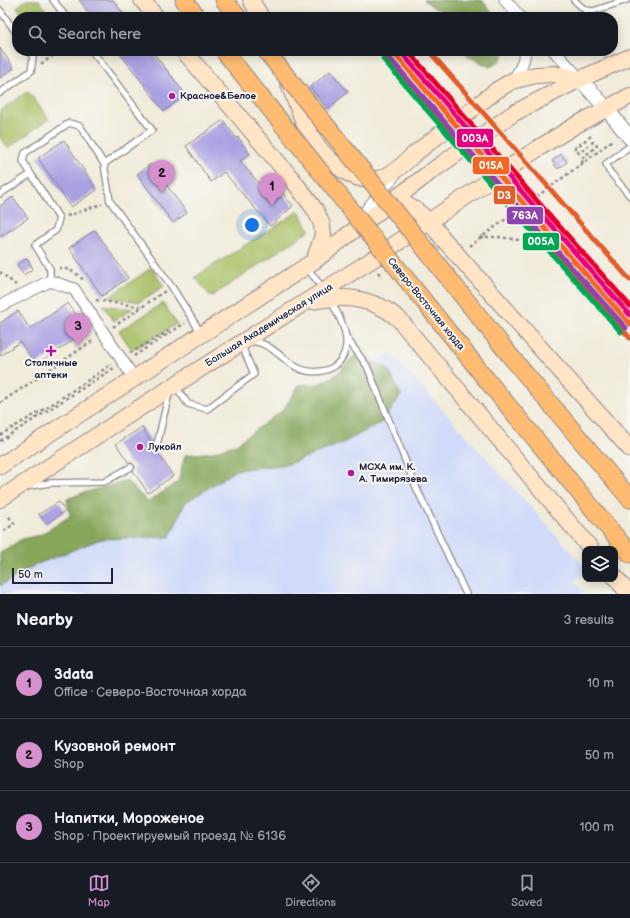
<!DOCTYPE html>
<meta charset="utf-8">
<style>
:root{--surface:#171b24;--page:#20242c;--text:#f1f3f6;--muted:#9ea1a6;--line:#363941;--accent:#d690ce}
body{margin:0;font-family:"Balsamiq Sans",sans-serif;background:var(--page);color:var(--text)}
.controls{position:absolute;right:12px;bottom:12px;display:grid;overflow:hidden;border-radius:8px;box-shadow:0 2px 10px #0003}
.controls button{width:36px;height:36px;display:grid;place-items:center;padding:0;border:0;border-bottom:1px solid var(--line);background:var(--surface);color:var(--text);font:20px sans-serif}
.scale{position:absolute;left:12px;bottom:10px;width:101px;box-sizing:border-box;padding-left:4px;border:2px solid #22223b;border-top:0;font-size:11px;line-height:14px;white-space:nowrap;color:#22223b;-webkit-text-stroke:3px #f6f6f2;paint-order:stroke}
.you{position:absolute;left:252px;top:225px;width:14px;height:14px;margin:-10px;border:3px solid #fff;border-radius:50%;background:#1a73e8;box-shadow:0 0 0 6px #1a73e833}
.badge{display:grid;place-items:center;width:26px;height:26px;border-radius:50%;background:var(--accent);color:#111;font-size:13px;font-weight:700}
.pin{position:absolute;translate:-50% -33px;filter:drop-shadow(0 1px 2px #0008)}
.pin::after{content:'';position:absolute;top:21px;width:14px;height:12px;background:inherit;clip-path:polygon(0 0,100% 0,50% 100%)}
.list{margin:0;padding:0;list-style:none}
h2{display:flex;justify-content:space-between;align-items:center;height:52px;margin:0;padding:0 16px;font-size:17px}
h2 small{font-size:13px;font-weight:400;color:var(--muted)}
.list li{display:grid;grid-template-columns:26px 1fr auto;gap:12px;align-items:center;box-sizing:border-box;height:72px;padding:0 16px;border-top:1px solid var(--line)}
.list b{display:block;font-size:15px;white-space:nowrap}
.list p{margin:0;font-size:13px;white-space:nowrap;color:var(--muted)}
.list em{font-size:13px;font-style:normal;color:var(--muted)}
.icon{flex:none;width:22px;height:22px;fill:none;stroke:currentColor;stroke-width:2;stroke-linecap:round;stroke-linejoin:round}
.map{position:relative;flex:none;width:630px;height:594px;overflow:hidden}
.search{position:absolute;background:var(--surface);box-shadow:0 2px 10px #0003;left:12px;right:12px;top:12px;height:44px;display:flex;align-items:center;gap:10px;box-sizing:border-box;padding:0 14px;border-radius:16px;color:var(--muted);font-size:15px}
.sheet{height:268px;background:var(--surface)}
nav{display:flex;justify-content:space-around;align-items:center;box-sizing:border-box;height:56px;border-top:1px solid var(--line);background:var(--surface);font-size:11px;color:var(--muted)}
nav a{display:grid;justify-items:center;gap:2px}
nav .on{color:var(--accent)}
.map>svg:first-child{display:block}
</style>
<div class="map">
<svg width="630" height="594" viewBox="0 0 630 594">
<rect width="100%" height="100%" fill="#f6f6f2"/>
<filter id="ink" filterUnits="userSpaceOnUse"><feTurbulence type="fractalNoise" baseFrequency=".025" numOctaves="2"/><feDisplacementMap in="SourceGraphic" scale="8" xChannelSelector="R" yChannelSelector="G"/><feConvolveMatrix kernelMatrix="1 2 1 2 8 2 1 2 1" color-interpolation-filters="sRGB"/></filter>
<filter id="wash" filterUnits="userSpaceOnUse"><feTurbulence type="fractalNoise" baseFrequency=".012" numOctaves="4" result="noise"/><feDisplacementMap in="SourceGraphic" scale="16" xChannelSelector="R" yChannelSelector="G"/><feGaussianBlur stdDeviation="0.9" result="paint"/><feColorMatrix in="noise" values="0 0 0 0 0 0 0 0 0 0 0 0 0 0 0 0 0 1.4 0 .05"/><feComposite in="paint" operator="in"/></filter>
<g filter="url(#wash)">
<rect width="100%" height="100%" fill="#f1ebd9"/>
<!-- built -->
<path fill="#d0daf9" d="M 390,352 L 585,567 L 585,573 L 575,581 L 586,594 L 0,594 L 0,567 L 141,514 L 247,444 Z"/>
<!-- green -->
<path fill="#a9c065" stroke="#667150" d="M 26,0 L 39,0 L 51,17 L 24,17 L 17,7 Z
M 28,91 L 49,119 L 8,148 L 0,137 L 0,111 Z
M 299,211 L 310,230 L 211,297 L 195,277 Z
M 151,268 L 164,286 L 139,302 L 109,297 Z
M 163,303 L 177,324 L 132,350 L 119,331 Z
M 103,305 L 132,309 L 114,321 Z"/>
<!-- forest -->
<path fill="#86a65a" stroke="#54644a" d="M 424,0 L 482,0 L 490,10 L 494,17 L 448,17 L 443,11 L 434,8 Z
M 465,51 L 504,51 C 503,60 498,63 490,67 L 467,56 Z
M 356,354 L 388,369 L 401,395 L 384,421 L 343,443 L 289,464 L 236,470 L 185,503 L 170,537 L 101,539 L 35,565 L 0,586 L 0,553 L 22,539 L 40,535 L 70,516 L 67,499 L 82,493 L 127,481 L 148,502 L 178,482 L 185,455 L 213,452 L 236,444 L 283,410 L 299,385 L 319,384 L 336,375 Z"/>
<g id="blocks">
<!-- building -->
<path fill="#aaa1e2" d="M 79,0 L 113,0 L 126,17 L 92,17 Z
M 0,48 L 14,68 L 0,78 Z
M 118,51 L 152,51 L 186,95 L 164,111 Z
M 330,71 L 348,92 L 327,109 L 310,87 Z
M 223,120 L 237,139 L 238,137 L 250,154 L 240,161 L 272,199 L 281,191 L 293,206 L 270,226 L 224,172 L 211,182 L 186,146 Z
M 64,140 L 97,190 L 71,207 L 38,158 Z
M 561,154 L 567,162 L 558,169 L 552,161 Z
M 151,164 L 187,213 L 173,223 L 137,174 Z
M 13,197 L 28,218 L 0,237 L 0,206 Z
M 95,230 L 128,278 L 102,296 L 69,248 Z
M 27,258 L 33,269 L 24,275 L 17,265 Z
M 68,303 L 87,331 L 36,365 L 20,342 L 0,356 L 0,323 L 18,311 L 30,329 Z
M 142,427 L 153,444 L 153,452 L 155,453 L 158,453 L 173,476 L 148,493 L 133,471 L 135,467 L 134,465 L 131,463 L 129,463 L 116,444 Z
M 59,502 L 65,511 L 46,524 L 39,514 Z"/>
</g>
</g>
<g filter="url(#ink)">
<use href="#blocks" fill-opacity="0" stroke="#8a868a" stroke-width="1"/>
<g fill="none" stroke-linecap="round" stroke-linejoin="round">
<defs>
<path id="service" d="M 53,0 L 66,17
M 574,0 L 585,10 L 593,11 L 627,0
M 0,10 L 17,34
M 92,51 L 152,130 L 104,164
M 0,93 L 31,71 L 33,57 L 29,51
M 630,146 L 606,164 L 609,171 L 630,196
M 31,174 L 23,161 L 25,153 L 69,123 L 80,126 L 104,164 L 110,201 L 172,287 L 201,333
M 0,194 L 31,174 L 59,218 L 56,230 L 35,245 L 50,269 L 50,281
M 306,267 L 323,288
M 346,337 L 367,366 L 416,487 L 466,594
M 252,341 C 280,344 289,377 322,371 C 330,370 338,365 342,358 C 353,339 340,318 331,301
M 176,387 L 188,404 L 207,409 L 254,374 L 241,344
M 156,449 L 169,393
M 30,486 L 50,483 L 104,482 L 131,467"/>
<path id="minor" d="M 505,0 L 520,17
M 554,51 L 580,79
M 512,81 C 520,71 524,63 525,51
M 357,222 L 396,173
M 0,306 L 50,281 L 74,289 L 134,378"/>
<path id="tertiary" d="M 580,79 L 606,108 L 630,138"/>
<path id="secondary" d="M 142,0 L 156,17
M 251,0 L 261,17
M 184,51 L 292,179 L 316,211 L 322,225 L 323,235 L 314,261
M 288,82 C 297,103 303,126 316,144 C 329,162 354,184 378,179 C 391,176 404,164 413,155 L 497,90 L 512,81 L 536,75 L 554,74 L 580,79
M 392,200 C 417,205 430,222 445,241 L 630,449
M 313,301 C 344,295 372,297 398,318 L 591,549
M 0,466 L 314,261 L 429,173 L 514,113 L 580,79 L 630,57
M 0,499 L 170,388 L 370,261 L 537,149 L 576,125 L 630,96
M 615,577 L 629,594"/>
<path id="primary" d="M 184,0 L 197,17
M 224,0 L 238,17
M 512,358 L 630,499
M 486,379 L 630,554"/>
</defs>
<!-- service casing -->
<use href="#service" stroke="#8a868a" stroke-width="8"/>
<!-- minor casing -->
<use href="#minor" stroke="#8a868a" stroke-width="13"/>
<!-- tertiary casing -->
<use href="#tertiary" stroke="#8a868a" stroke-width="16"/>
<!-- secondary casing -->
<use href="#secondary" stroke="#8a868a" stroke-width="18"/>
<!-- primary casing -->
<use href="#primary" stroke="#8a868a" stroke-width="19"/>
<!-- path -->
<path stroke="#8a868a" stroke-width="2.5" stroke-dasharray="3 3" stroke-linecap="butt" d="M 41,64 L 60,51
M 583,163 L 581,159 L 597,146 L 593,142 L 579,153 L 575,148 L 591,136
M 67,216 L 102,204
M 480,237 L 499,237 L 519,240
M 469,246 L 583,163 L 613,140
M 59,268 C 68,268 79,274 84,281
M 0,272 L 16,285
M 378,272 L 382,278
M 96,300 L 142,307
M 113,327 L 165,291
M 130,353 L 169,331
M 134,356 L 185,323
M 0,403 L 94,340
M 0,435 L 48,407 L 112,364
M 0,441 L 114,368
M 4,531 L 14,524 L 7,514"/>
<!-- service -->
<use href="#service" stroke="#fff" stroke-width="5.5"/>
<!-- minor -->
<use href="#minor" stroke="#fff" stroke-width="11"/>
<!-- tertiary -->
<use href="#tertiary" stroke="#fff" stroke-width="14"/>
<!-- secondary -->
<use href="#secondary" stroke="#ffe4c6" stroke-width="16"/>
<!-- primary -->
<use href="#primary" stroke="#ffbb71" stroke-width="17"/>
<defs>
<path id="primary-bridge" d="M 224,51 L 486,379
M 266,51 L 375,186 L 512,358"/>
</defs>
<!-- primary-bridge casing -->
<use href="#primary-bridge" stroke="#8a868a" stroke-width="19" stroke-linecap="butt"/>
<!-- primary-bridge -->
<use href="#primary-bridge" stroke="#ffbb71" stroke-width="17"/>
<defs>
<path id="rail-1" d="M 380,51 L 421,100 L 630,338
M 429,51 L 630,280"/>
<path id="rail-2" d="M 392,51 L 536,218 L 630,324"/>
<path id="rail-3" d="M 387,55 L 531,222 L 626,328"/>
<path id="rail-4" d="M 400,51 L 541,214 L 630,315"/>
<path id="rail-5" d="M 383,59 L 527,226 L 621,332"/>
<path id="rail-6" d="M 408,51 L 545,210 L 630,306"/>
</defs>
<!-- rail-1 casing -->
<use href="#rail-1" stroke="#f6f6f2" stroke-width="8"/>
<!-- rail-2 casing -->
<use href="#rail-2" stroke="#f6f6f2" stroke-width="8"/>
<!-- rail-3 casing -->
<use href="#rail-3" stroke="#f6f6f2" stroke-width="8"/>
<!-- rail-4 casing -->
<use href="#rail-4" stroke="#f6f6f2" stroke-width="8"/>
<!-- rail-5 casing -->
<use href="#rail-5" stroke="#f6f6f2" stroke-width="8"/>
<!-- rail-6 casing -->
<use href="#rail-6" stroke="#f6f6f2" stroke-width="8"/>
<!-- rail-1 -->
<use href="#rail-1" stroke="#e15d29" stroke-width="5"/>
<!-- rail-2 -->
<use href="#rail-2" stroke="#f26522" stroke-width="5"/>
<!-- rail-3 -->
<use href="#rail-3" stroke="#8e44ad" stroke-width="5"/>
<!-- rail-4 -->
<use href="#rail-4" stroke="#e5007d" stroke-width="5"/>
<!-- rail-5 -->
<use href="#rail-5" stroke="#00a651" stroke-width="5"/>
<!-- rail-6 -->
<use href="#rail-6" stroke="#e4002b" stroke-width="5"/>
</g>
</g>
<!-- markers -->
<g fill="#b5179e" stroke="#f6f6f2" stroke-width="1.5">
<circle cx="172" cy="96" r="4"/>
<path d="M49 345h4v4h4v4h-4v4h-4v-4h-4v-4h4z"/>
<circle cx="140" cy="447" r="4"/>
<circle cx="351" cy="473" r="4"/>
</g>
<g text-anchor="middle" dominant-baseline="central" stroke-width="4" stroke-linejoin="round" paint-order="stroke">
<!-- poi labels -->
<g font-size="10" font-weight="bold" fill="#22223b" stroke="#f6f6f2" text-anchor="start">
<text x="180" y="96">Красное&amp;Белое</text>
<text x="51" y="363" text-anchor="middle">Столичные<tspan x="51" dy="12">аптеки</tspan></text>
<text x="148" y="447">Лукойл</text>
<text x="359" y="467">МСХА им. К.<tspan x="359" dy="12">А. Тимирязева</tspan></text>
</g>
<!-- street labels -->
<g font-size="10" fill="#22223b" stroke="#f6f6f2">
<text transform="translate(426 304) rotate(51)">Северо-Восточная хорда</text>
<text transform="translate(269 325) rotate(-32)">Большая Академическая улица</text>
</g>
</g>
<g stroke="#f6f6f2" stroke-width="1.5">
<rect x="456" y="128" width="38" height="20" rx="4" fill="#e5007d"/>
<rect x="472" y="156" width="38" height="19" rx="4" fill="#f26522"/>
<rect x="493" y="185" width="23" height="20" rx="4" fill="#e15d29"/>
<rect x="506" y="206" width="38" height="19" rx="4" fill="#8e44ad"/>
<rect x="522" y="232" width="38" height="19" rx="4" fill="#00a651"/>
</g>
<g font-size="11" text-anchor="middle" font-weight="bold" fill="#fff">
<text x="475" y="142">003А</text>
<text x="491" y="169">015А</text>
<text x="504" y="199">D3</text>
<text x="525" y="219">763А</text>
<text x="541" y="245">005А</text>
</g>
</svg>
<div class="controls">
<button><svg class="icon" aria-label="layers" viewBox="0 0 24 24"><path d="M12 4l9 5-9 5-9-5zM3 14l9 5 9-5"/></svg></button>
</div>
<div class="scale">50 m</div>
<div class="you"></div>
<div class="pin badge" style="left:272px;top:206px">1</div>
<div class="pin badge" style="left:162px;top:193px">2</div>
<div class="pin badge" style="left:78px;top:346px">3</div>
<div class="search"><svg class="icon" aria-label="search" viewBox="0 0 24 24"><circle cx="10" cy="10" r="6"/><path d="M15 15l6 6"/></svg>Search here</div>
</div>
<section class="sheet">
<h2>Nearby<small>3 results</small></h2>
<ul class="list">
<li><span class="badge">1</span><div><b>3data</b><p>Office · Северо-Восточная хорда</p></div><em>10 m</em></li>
<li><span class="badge">2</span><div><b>Кузовной ремонт</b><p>Shop</p></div><em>50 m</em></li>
<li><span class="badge">3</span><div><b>Напитки, Мороженое</b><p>Shop · Проектируемый проезд № 6136</p></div><em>100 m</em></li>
</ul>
</section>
<nav>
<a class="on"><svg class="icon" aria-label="map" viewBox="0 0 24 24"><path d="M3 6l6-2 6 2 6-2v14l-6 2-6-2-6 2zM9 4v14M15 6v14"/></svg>Map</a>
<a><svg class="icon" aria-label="directions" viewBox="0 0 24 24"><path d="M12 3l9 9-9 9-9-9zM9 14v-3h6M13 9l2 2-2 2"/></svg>Directions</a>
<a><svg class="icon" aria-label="saved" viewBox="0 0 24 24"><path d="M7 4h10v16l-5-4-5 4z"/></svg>Saved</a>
</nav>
